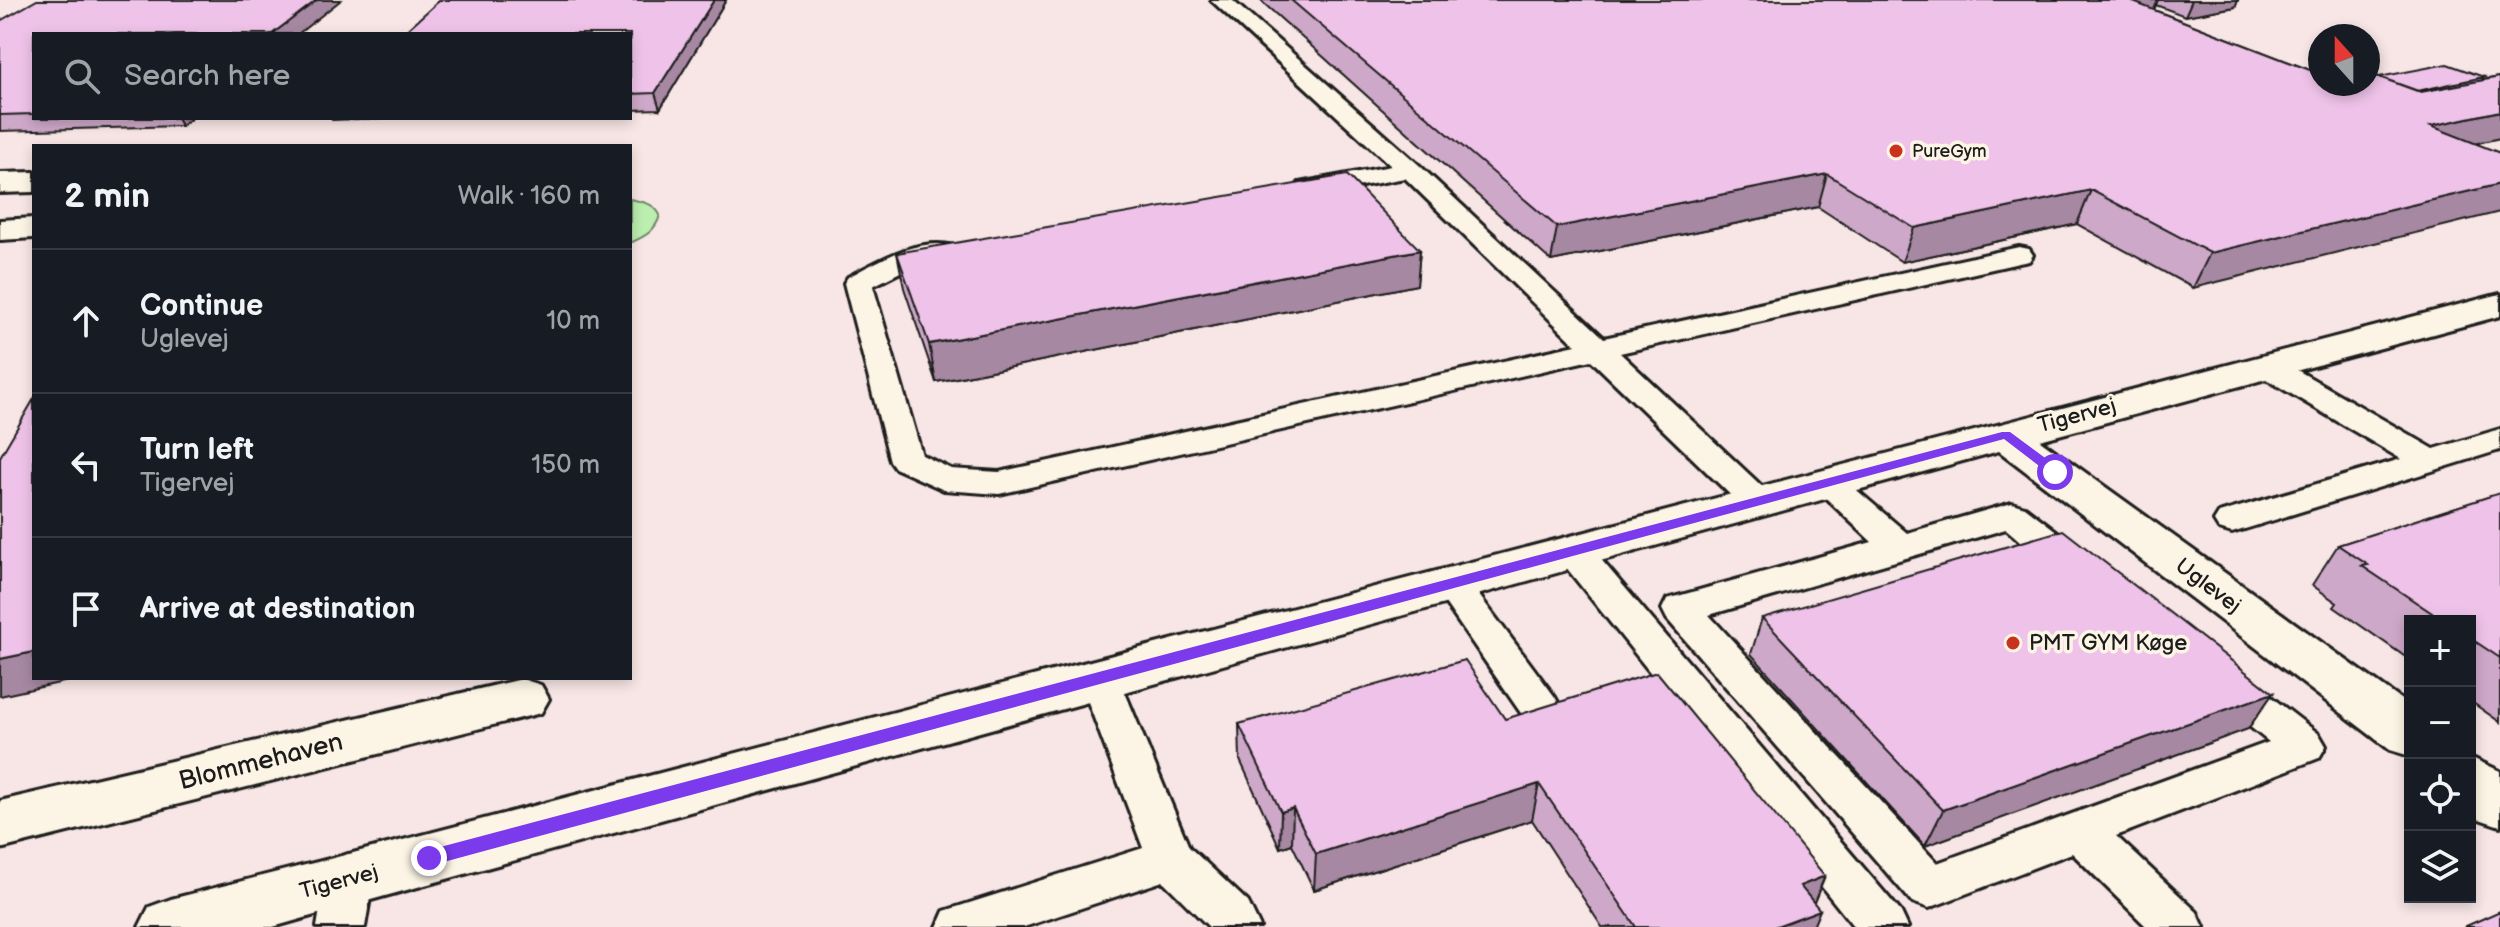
<!DOCTYPE html>
<meta charset="utf-8">
<style>
:root{--surface:#171b24;--page:#20242c;--text:#f1f3f6;--muted:#9ea1a6;--line:#363941}
body{margin:0;font-family:"Balsamiq Sans",sans-serif;background:var(--page);color:var(--text)}
.controls{position:absolute;right:24px;bottom:24px;display:grid;overflow:hidden;border-radius:0px;box-shadow:0 4px 12px #0003}
.controls button{width:72px;height:72px;display:grid;place-items:center;padding:0;border:0;border-bottom:2px solid var(--line);background:var(--surface);color:var(--text);font:40px sans-serif}
.compass{position:absolute;left:2308px;top:24px;width:72px;height:72px;border-radius:50%;background:var(--surface);box-shadow:0 4px 12px #0003;rotate:339deg}
.stop{position:absolute;width:24px;height:24px;margin:-18px;border:6px solid #7c3aed;border-radius:50%;background:#fff}
.stop.end{background:#7c3aed;border-color:#fff;box-shadow:0 2px 8px #0008}
.list{margin:0;padding:0;list-style:none}
h2{display:flex;justify-content:space-between;align-items:center;height:104px;margin:0;padding:0 32px;font-size:34px}
h2 small{font-size:26px;font-weight:400;color:var(--muted)}
.list li{display:grid;grid-template-columns:52px 1fr auto;gap:24px;align-items:center;box-sizing:border-box;height:144px;padding:0 32px;border-top:2px solid var(--line)}
.list b{display:block;font-size:30px;white-space:nowrap}
.list p{margin:0;font-size:26px;white-space:nowrap;color:var(--muted)}
.list em{font-size:26px;font-style:normal;color:var(--muted)}
.icon{flex:none;width:44px;height:44px;fill:none;stroke:currentColor;stroke-width:2;stroke-linecap:round;stroke-linejoin:round}
.map{position:relative;flex:none;width:2500px;height:927px;overflow:hidden}
.search{position:absolute;background:var(--surface);box-shadow:0 4px 12px #0003;left:32px;top:32px;width:600px;height:88px;display:flex;align-items:center;gap:20px;box-sizing:border-box;padding:0 28px;border-radius:0px;color:var(--muted);font-size:30px}
.panel{position:absolute;background:var(--surface);box-shadow:0 4px 12px #0003;left:32px;top:144px;width:600px;height:536px;border-radius:0px}
.map>svg:first-child{display:block}
</style>
<div class="map">
<svg width="2500" height="927" viewBox="0 0 2500 927">
<rect width="100%" height="100%" fill="#f8e6e6"/>
<filter id="ink" filterUnits="userSpaceOnUse"><feTurbulence type="fractalNoise" baseFrequency=".0125" numOctaves="2"/><feDisplacementMap in="SourceGraphic" scale="16" xChannelSelector="R" yChannelSelector="G"/><feConvolveMatrix kernelMatrix="1 2 1 2 8 2 1 2 1" color-interpolation-filters="sRGB"/></filter>
<g filter="url(#ink)">
<!-- green -->
<path fill="#bbeeaf" stroke="#6c8566" stroke-width="2" d="M 630,199 C 643,202 654,203 660,215 C 656,231 644,237 630,243 Z"/>
<g fill="none" stroke-linecap="round" stroke-linejoin="round">
<defs>
<path id="service" d="M 1211,0 L 1232,0 L 1419,165 L 1604,338 L 2019,247 L 2029,249 L 2033,255 L 2029,261 L 2019,263 L 1620,353 L 1769,493 L 1775,501 L 1769,509 L 1757,512 L 1745,509 L 1591,360 L 999,494 L 944,490 L 895,468 L 890,461 L 844,283 L 848,277 C 879,261 917,237 954,246 L 958,252 L 954,258 L 914,265 L 873,286 L 922,455 L 951,469 L 999,472 L 1576,345 L 1405,178 L 1308,196 L 1299,193 L 1295,188 L 1299,183 L 1391,166 Z
M 2267,357 L 2278,359 L 2434,449 L 2500,429 L 2500,450 L 2245,529 L 2232,533 L 2219,529 L 2214,521 L 2219,513 L 2401,459 L 2256,373 L 2252,366 L 2256,359 Z
M 1826,471 L 1838,474 L 1907,533 L 2012,503 L 2025,507 L 2089,556 L 2095,565 L 2089,574 C 2058,583 2029,547 2006,529 L 1709,615 L 1937,863 L 2269,742 L 2209,694 L 2203,683 L 2209,672 L 2224,668 L 2239,672 L 2319,734 L 2326,746 L 2319,758 L 2116,836 L 2197,912 L 2204,927 L 2147,927 L 2072,853 L 1929,908 L 1912,902 L 1667,619 L 1662,609 L 1667,599 L 1872,542 L 1809,482 L 1814,474 Z
M 1574,540 L 1587,543 L 1901,912 L 1908,927 L 1854,927 L 1561,561 L 1556,552 L 1561,543 Z
M 1451,571 L 1464,575 L 1555,697 L 1561,708 L 1555,719 L 1540,724 L 1525,719 L 1432,584 L 1438,575 Z
M 1099,663 L 1113,667 L 1119,678 L 1189,847 L 1248,902 L 1260,927 L 1209,927 L 1163,881 L 1024,927 L 937,927 L 944,911 L 1143,848 L 1079,678 L 1085,667 Z
M 349,860 L 366,866 L 373,880 L 365,927 L 317,927 L 325,880 L 332,866 Z"/>
<path id="minor" d="M 34,172 L 34,192 L 0,193 L 0,173 Z
M 34,218 L 34,238 L 0,240 L 0,220 Z
M 2500,294 L 2500,316 L 2040,440 L 2410,706 L 2410,756 L 2390,750 L 1999,451 L 349,906 L 327,899 L 318,880 L 327,861 L 349,854 Z
M 522,679 L 541,685 L 549,699 L 541,713 L 0,849 L 0,801 Z
M 2470,757 L 2500,771 L 2500,826 L 2479,819 L 2470,812 Z"/>
<path id="tertiary" d="M 349,854 L 371,861 L 380,880 L 371,899 L 273,927 L 139,927 L 149,907 L 171,899 Z"/>
</defs>
<!-- service casing -->
<use href="#service" stroke="#1c1c1c" stroke-width="6"/>
<!-- minor casing -->
<use href="#minor" stroke="#1c1c1c" stroke-width="6"/>
<!-- tertiary casing -->
<use href="#tertiary" stroke="#1c1c1c" stroke-width="6"/>
<!-- service -->
<use href="#service" fill="#fcf5e5" fill-rule="evenodd"/>
<!-- minor -->
<use href="#minor" fill="#fcf5e5" fill-rule="evenodd"/>
<!-- tertiary -->
<use href="#tertiary" fill="#fcf5e5" fill-rule="evenodd"/>
</g>
<!-- wall -->
<path fill="#cea8c8" stroke="#1c1c1c" stroke-width="2" d="M 440,0 L 726,0 L 660,109 L 630,110 L 630,34 Z
M 1260,0 L 2238,0 L 2235,7 L 2185,16 L 2156,5 L 2154,10 L 2315,72 L 2379,77 L 2482,80 L 2500,77 L 2500,138 L 2476,143 L 2193,288 L 2077,224 L 1902,262 L 1818,207 L 1551,261 Z
M 0,21 L 34,34 L 34,118 L 192,118 L 181,126 L 0,131 Z
M 331,118 L 388,118 L 332,120 Z
M 1420,250 L 1417,285 L 936,382 L 904,288 L 897,253 Z
M 2500,493 L 2500,722 L 2470,701 L 2470,621 L 2410,621 L 2410,660 L 2334,607 L 2337,603 L 2312,585 L 2338,545 Z
M 1762,618 L 2273,693 L 2248,729 L 1925,846 L 1751,654 Z
M 1505,719 L 1814,902 L 1813,927 L 1602,927 L 1532,820 L 1314,890 L 1292,844 L 1280,848 L 1240,760 L 1239,724 Z"/>
<!-- shaded-wall -->
<path fill="#a788a3" stroke="#1c1c1c" stroke-width="2" d="M 317,0 L 341,0 L 298,34 L 272,34 Z
M 714,0 L 726,0 L 660,109 L 655,93 Z
M 2128,0 L 2158,0 L 2149,22 Z
M 2192,0 L 2238,0 L 2235,7 L 2185,16 Z
M 2484,77 L 2478,88 L 2405,103 L 2411,92 Z
M 2500,111 L 2500,138 L 2413,158 L 2431,126 Z
M 177,118 L 192,118 L 181,126 Z
M 1827,174 L 1818,207 L 1551,261 L 1557,227 Z
M 2500,184 L 2500,212 L 2193,288 L 2210,253 Z
M 2091,190 L 2077,224 L 1902,262 L 1914,228 Z
M 1420,250 L 1417,285 L 936,382 L 929,344 Z
M 34,652 L 34,678 L 82,678 L 0,696 L 0,659 Z
M 2273,693 L 2248,729 L 1925,846 L 1943,810 Z
M 1539,784 L 1532,820 L 1314,890 L 1316,854 Z
M 1293,808 L 1292,844 L 1280,848 L 1281,812 Z
M 1825,876 L 1810,912 L 1800,886 Z
M 1820,910 L 1813,927 L 1774,927 Z"/>
<!-- building -->
<path fill="#efc3e9" stroke="#1c1c1c" stroke-width="2" d="M 37,0 L 317,0 L 272,34 L 34,34 L 34,114 L 0,115 L 0,21 Z
M 440,0 L 714,0 L 655,93 L 630,94 L 630,34 L 402,34 Z
M 1291,0 L 2128,0 L 2315,72 L 2320,71 L 2320,84 L 2368,84 L 2368,73 L 2421,92 L 2500,77 L 2500,111 L 2431,126 L 2500,153 L 2500,184 L 2210,253 L 2091,190 L 1914,228 L 1827,174 L 1557,227 Z
M 2447,64 L 2484,77 L 2417,91 L 2379,77 Z
M 1347,175 L 1420,250 L 929,344 L 897,253 Z
M 34,399 L 34,652 L 0,659 L 0,457 Z
M 2500,493 L 2500,658 L 2470,638 L 2470,621 L 2444,621 L 2362,566 L 2368,565 L 2338,545 Z
M 2063,530 L 2273,693 L 1943,810 L 1762,618 Z
M 1465,660 L 1505,719 L 1657,672 L 1825,876 L 1800,886 L 1820,910 L 1774,927 L 1636,927 L 1539,784 L 1316,854 L 1293,808 L 1281,812 L 1239,724 Z
M 2500,911 L 2500,927 L 2464,927 Z"/>
</g>
<!-- route -->
<path fill="#7c3aed" d="M 2002,432 L 2010,432 L 2060,469 L 2060,475 L 2051,475 L 2004,439 L 429,866 L 420,858 L 429,850 Z"/>
<!-- markers -->
<g fill="#c8321e" stroke="#fcf5e5" stroke-width="3">
<circle cx="1896" cy="151" r="8"/>
<circle cx="2013" cy="643" r="8"/>
</g>
<g text-anchor="middle" dominant-baseline="central" stroke-width="7" stroke-linejoin="round" paint-order="stroke">
<!-- far-poi labels -->
<g font-size="18" fill="#1c1c1c" stroke="#fcf5e5" text-anchor="start">
<text x="1912" y="151">PureGym</text>
</g>
<!-- street labels -->
<g font-size="22" fill="#1c1c1c" stroke="#fcf5e5">
<text transform="translate(2077 416) rotate(-15)">Tigervej</text>
<text transform="translate(2208 586) rotate(37)">Uglevej</text>
<text transform="translate(339 882) rotate(-15)">Tigervej</text>
</g>
<!-- poi labels -->
<g font-size="22" fill="#1c1c1c" stroke="#fcf5e5" text-anchor="start">
<text x="2029" y="643">PMT GYM Køge</text>
</g>
<!-- near-street labels -->
<g font-size="26" fill="#1c1c1c" stroke="#fcf5e5">
<text transform="translate(261 762) rotate(-14)">Blommehaven</text>
</g>
</g>
</svg>
<div class="controls">
<button>+</button>
<button>−</button>
<button><svg class="icon" aria-label="locate" viewBox="0 0 24 24"><circle cx="12" cy="12" r="6"/><path d="M12 2v4M12 18v4M2 12h4M18 12h4"/></svg></button>
<button><svg class="icon" aria-label="layers" viewBox="0 0 24 24"><path d="M12 4l9 5-9 5-9-5zM3 14l9 5 9-5"/></svg></button>
</div>
<svg class="compass" viewBox="-18 -18 36 36"><path d="M0-13l5 13h-10z" fill="#e53935"/><path d="M0 13l5-13h-10z" fill="#9ea1a6"/></svg>
<div class="stop" style="left:2055px;top:472px"></div>
<div class="stop end" style="left:429px;top:858px"></div>
<div class="search"><svg class="icon" aria-label="search" viewBox="0 0 24 24"><circle cx="10" cy="10" r="6"/><path d="M15 15l6 6"/></svg>Search here</div>
<section class="panel">
<h2>2 min<small>Walk · 160 m</small></h2>
<ul class="list">
<li><svg class="icon" aria-label="ahead" viewBox="0 0 24 24"><path d="M12 20V5M6 11l6-6 6 6"/></svg><div><b>Continue</b><p>Uglevej</p></div><em>10 m</em></li>
<li><svg class="icon" aria-label="left" viewBox="0 0 24 24"><path d="M17 20v-9H6M10 6l-5 5 5 5"/></svg><div><b>Turn left</b><p>Tigervej</p></div><em>150 m</em></li>
<li><svg class="icon" aria-label="arrive" viewBox="0 0 24 24"><path d="M6 21V4h12l-3 4 3 4H6"/></svg><div><b>Arrive at destination</b></div></li>
</ul>
</section>
</div>
